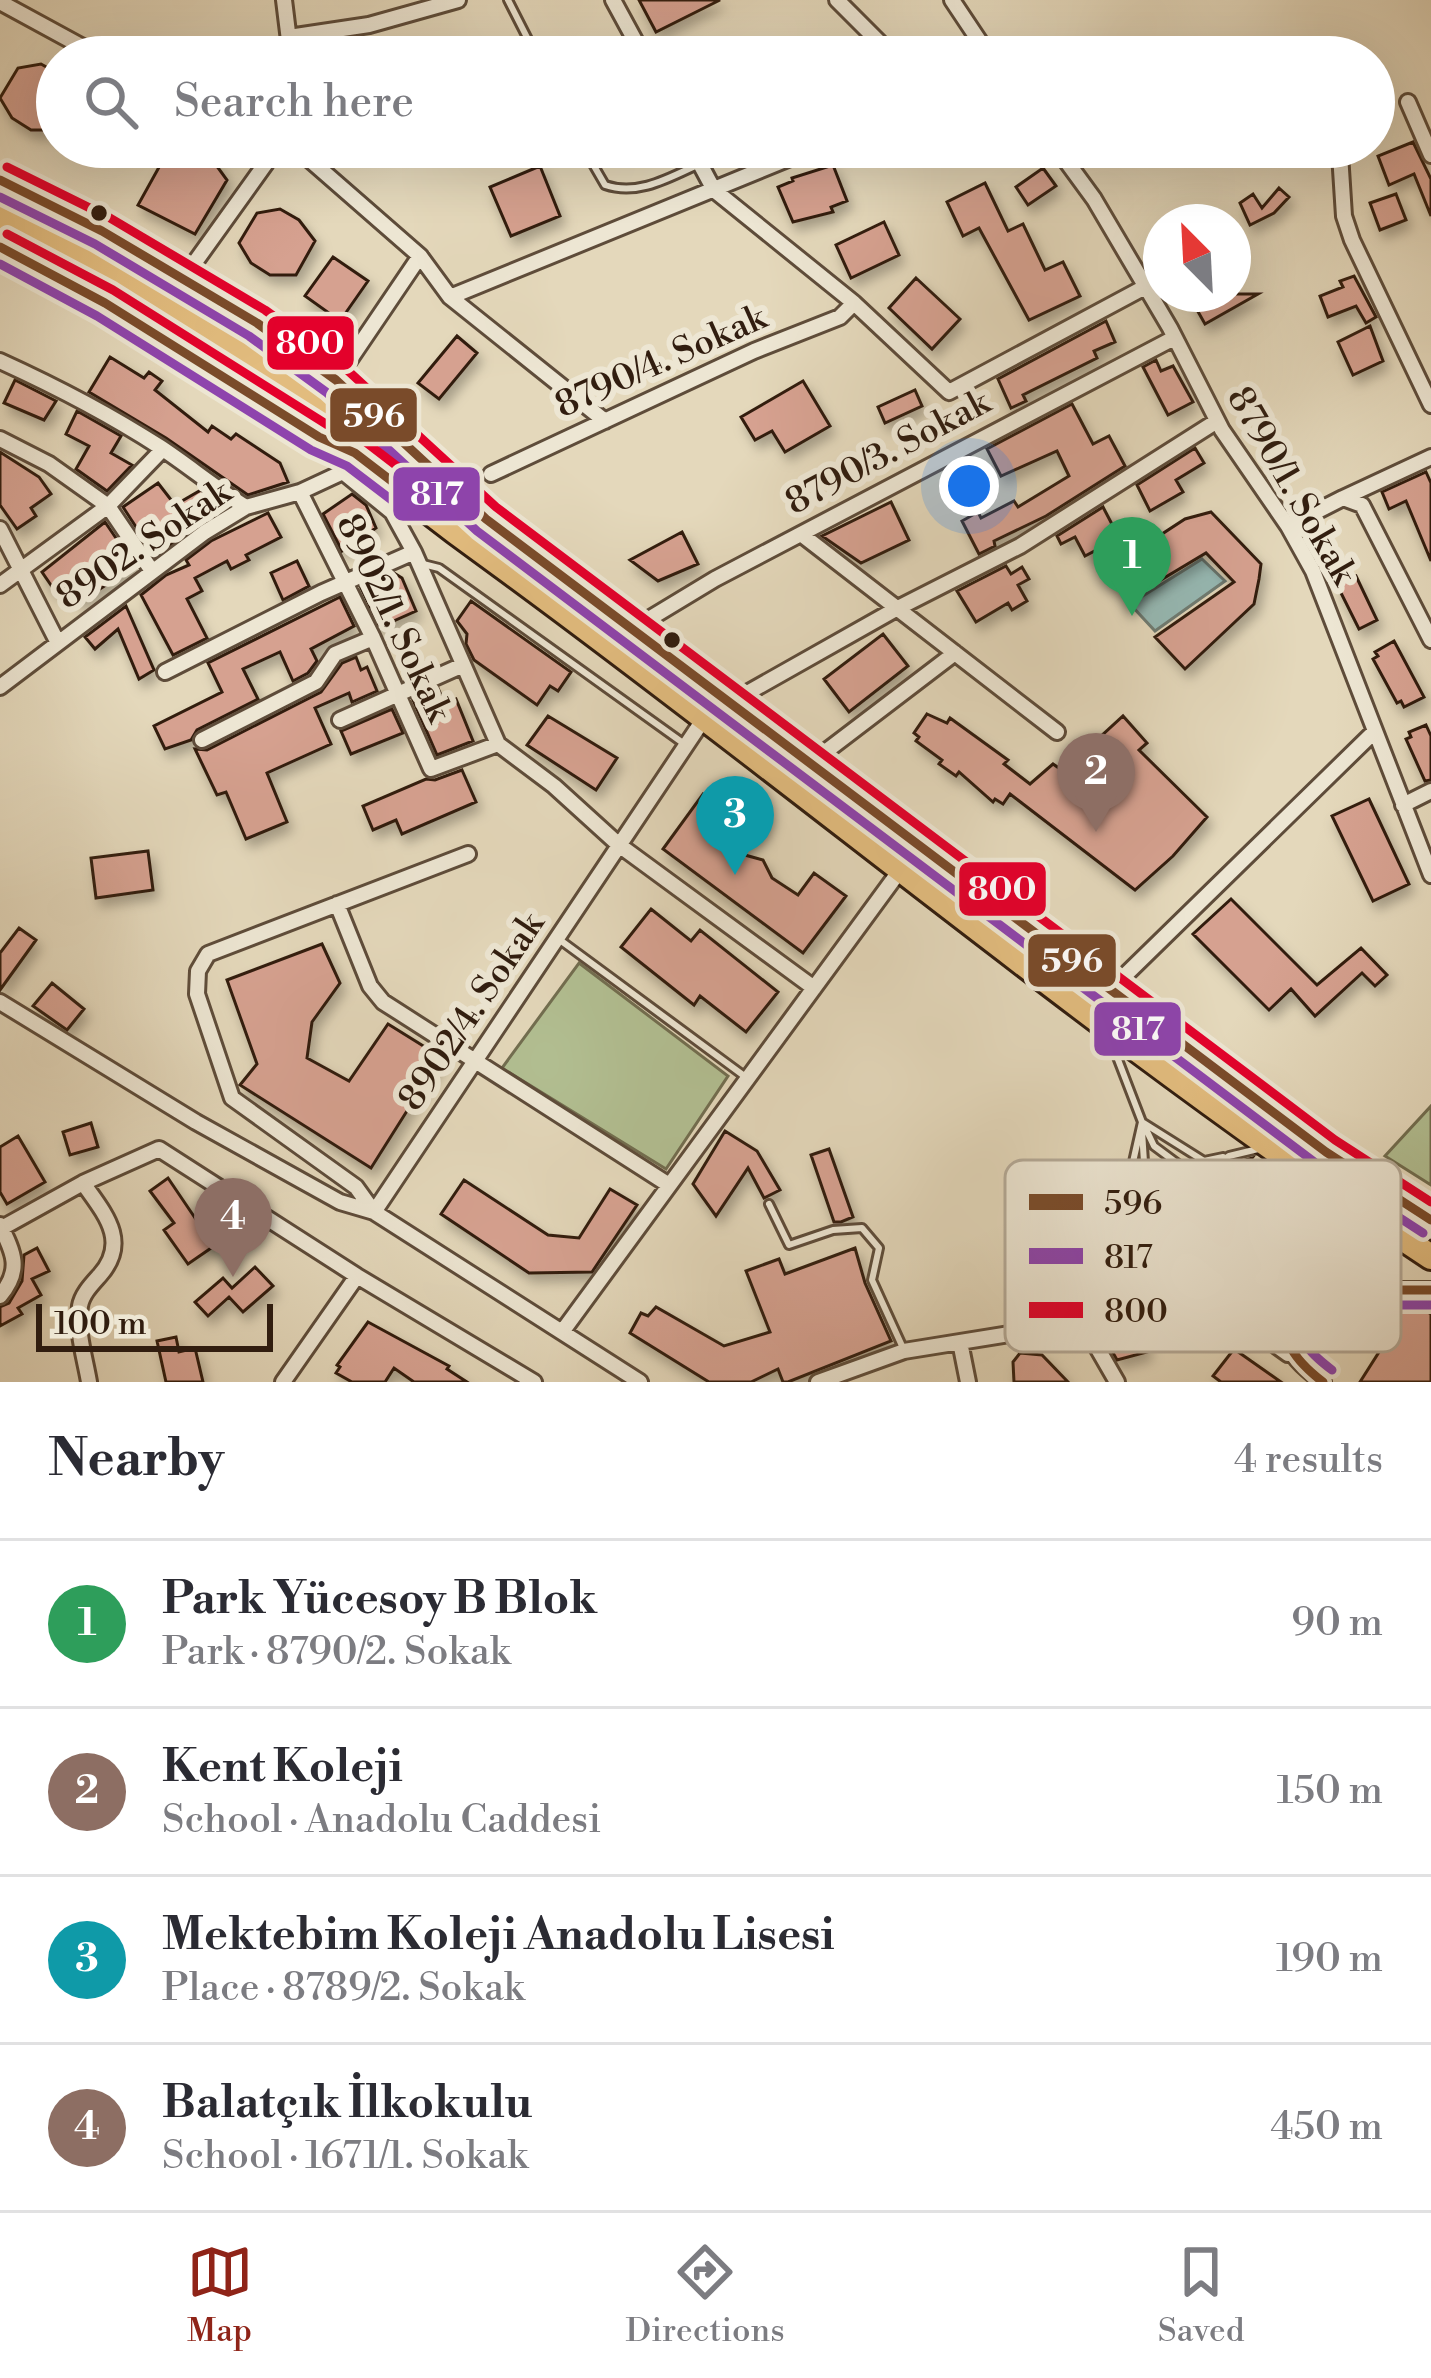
<!DOCTYPE html>
<meta charset="utf-8">
<style>
:root{--surface:#fff;--page:#f7f7f7;--text:#2b2b33;--muted:#7c7c81;--line:#e1e1e2;--accent:#8f2418}
body{margin:0;font-family:"Libre Bodoni",serif;background:var(--page);color:var(--text)}
.compass{position:absolute;left:1143px;top:204px;width:108px;height:108px;border-radius:50%;background:var(--surface);box-shadow:0 12px 48px #0002;rotate:336deg}
.scale{position:absolute;left:36px;bottom:30px;width:237px;box-sizing:border-box;padding-left:12px;border:6px solid #311d0f;border-top:0;font-size:33px;line-height:42px;white-space:nowrap;color:#311d0f;-webkit-text-stroke:9px #ede6d3;paint-order:stroke}
.you{position:absolute;left:969px;top:486px;width:42px;height:42px;margin:-30px;border:9px solid #fff;border-radius:50%;background:#1a73e8;box-shadow:0 0 0 18px #1a73e833}
.badge{display:grid;place-items:center;width:78px;height:78px;border-radius:50%;background:var(--accent);color:#fff;font-size:39px;font-weight:700}
.pin{position:absolute;translate:-50% -99px;filter:drop-shadow(0 3px 6px #0008)}
.pin::after{content:'';position:absolute;top:63px;width:42px;height:36px;background:inherit;clip-path:polygon(0 0,100% 0,50% 100%)}
.list{margin:0;padding:0;list-style:none}
h2{display:flex;justify-content:space-between;align-items:center;height:156px;margin:0;padding:0 48px;font-size:51px}
h2 small{font-size:39px;font-weight:400;color:var(--muted)}
.list li{display:grid;grid-template-columns:78px 1fr auto;gap:36px;align-items:center;box-sizing:border-box;height:168px;padding:0 48px;border-top:3px solid var(--line)}
.list b{display:block;font-size:45px;white-space:nowrap}
.list p{margin:0;font-size:39px;white-space:nowrap;color:var(--muted)}
.list em{font-size:39px;font-style:normal;color:var(--muted)}
.icon{flex:none;width:66px;height:66px;fill:none;stroke:currentColor;stroke-width:2;stroke-linecap:round;stroke-linejoin:round}
.map{position:relative;flex:none;width:1431px;height:1382px;overflow:hidden}
.search{position:absolute;background:var(--surface);box-shadow:0 12px 48px #0002;left:36px;right:36px;top:36px;height:132px;display:flex;align-items:center;gap:30px;box-sizing:border-box;padding:0 42px;border-radius:66px;color:var(--muted);font-size:45px}
.sheet{height:828px;background:var(--surface)}
nav{display:flex;justify-content:space-around;align-items:center;box-sizing:border-box;height:168px;border-top:3px solid var(--line);background:var(--surface);font-size:33px;color:var(--muted)}
nav a{display:grid;justify-items:center;gap:6px}
nav .on{color:var(--accent)}
.map>svg:first-child{display:block}
</style>
<div class="map">
<svg width="1431" height="1382" viewBox="0 0 1431 1382">
<defs>
<filter id="shadow"><feDropShadow dx="4.5" dy="8" stdDeviation="6" flood-color="#0004"/></filter>
</defs>
<rect width="100%" height="100%" fill="#e4d8bb"/>
<filter id="stains"><feTurbulence type="fractalNoise" baseFrequency=".00167" numOctaves="4"/><feColorMatrix values="0 0 0 0 .2 0 0 0 0 .09 0 0 0 0 .02 0 0 0 .5 -.17"/></filter>
<radialGradient id="worn" r=".72"><stop offset=".6" stop-color="#630" stop-opacity="0"/><stop offset="1" stop-color="#630" stop-opacity=".3"/></radialGradient>
<!-- green -->
<path fill="#b2bf92" stroke="#726e50" stroke-width="3" d="M 579,963 L 728,1076 L 666,1169 L 502,1068 Z
M 1431,1106 L 1431,1185 L 1385,1156 Z"/>
<!-- water -->
<path fill="#96b9b4" stroke="#6e7b72" stroke-width="3" d="M 1202,559 L 1225,581 L 1155,631 L 1130,604 Z"/>
<!-- building -->
<path fill="#d6a190" stroke="#311d0f" stroke-width="3" filter="url(#shadow)" d="M 639,0 L 720,0 L 656,32 Z
M 41,64 L 57,73 L 57,130 L 31,130 L 12,118 L 0,98 L 18,68 Z
M 1413,142 L 1431,179 L 1431,216 L 1414,174 L 1389,185 L 1378,156 Z
M 192,148 L 211,158 L 227,180 L 195,234 L 138,205 L 168,151 Z
M 833,165 L 847,201 L 831,207 L 833,212 L 793,222 L 778,187 L 793,181 L 792,178 Z
M 540,166 L 560,216 L 511,236 L 490,187 Z
M 1043,168 L 1056,186 L 1028,205 L 1016,187 Z
M 985,183 L 1008,231 L 1023,224 L 1045,270 L 1063,262 L 1080,296 L 1029,320 L 979,228 L 963,236 L 947,202 Z
M 1279,188 L 1289,197 L 1274,213 L 1250,225 L 1240,203 L 1253,194 L 1262,208 Z
M 1396,194 L 1406,220 L 1380,230 L 1370,203 Z
M 280,209 L 299,220 L 315,241 L 296,275 L 270,275 L 251,263 L 239,243 L 257,213 Z
M 884,222 L 899,255 L 851,278 L 836,245 Z
M 333,257 L 368,281 L 340,321 L 305,296 Z
M 1354,276 L 1376,317 L 1366,323 L 1356,306 L 1328,317 L 1320,296 L 1343,287 L 1340,281 Z
M 916,278 L 960,319 L 932,349 L 889,308 Z
M 1188,294 L 1258,294 L 1205,324 Z
M 1106,321 L 1115,342 L 1094,351 L 1097,358 L 1023,395 L 1026,401 L 1011,408 L 998,379 Z
M 1370,326 L 1383,361 L 1353,375 L 1338,342 Z
M 457,336 L 477,353 L 439,399 L 418,383 Z
M 110,357 L 144,378 L 149,372 L 162,381 L 155,390 L 208,432 L 212,426 L 231,439 L 236,434 L 280,463 L 288,482 L 248,495 L 166,438 L 89,392 Z
M 1156,360 L 1161,371 L 1173,366 L 1193,402 L 1168,415 L 1143,367 Z
M 15,380 L 56,401 L 44,420 L 4,403 Z
M 803,381 L 830,426 L 785,452 L 772,431 L 755,440 L 741,417 Z
M 915,390 L 922,406 L 885,423 L 878,407 Z
M 1072,404 L 1093,444 L 1109,436 L 1125,466 L 1046,516 L 994,541 L 995,546 L 979,554 L 962,521 L 978,512 L 981,518 L 1014,501 L 1018,507 L 1069,476 L 1057,451 L 1001,476 L 987,449 Z
M 77,411 L 121,436 L 111,453 L 132,465 L 107,491 L 76,469 L 89,446 L 66,434 Z
M 1195,448 L 1204,463 L 1176,480 L 1183,492 L 1150,511 L 1137,485 Z
M 0,452 L 39,477 L 51,494 L 31,508 L 36,516 L 17,529 L 0,505 Z
M 1426,472 L 1431,483 L 1431,561 L 1406,501 L 1389,509 L 1382,492 Z
M 158,483 L 175,505 L 201,490 L 217,511 L 155,556 L 123,507 Z
M 352,494 L 366,505 L 376,528 L 342,551 L 323,514 Z
M 891,502 L 909,540 L 861,563 L 822,536 Z
M 1103,507 L 1115,530 L 1102,537 L 1102,547 L 1085,556 L 1075,537 L 1061,544 L 1057,536 Z
M 1211,512 L 1261,564 L 1259,579 L 1254,604 L 1185,669 L 1155,637 L 1234,582 L 1206,553 L 1129,599 L 1107,570 L 1185,519 Z
M 268,513 L 281,537 L 246,555 L 249,560 L 231,569 L 227,561 L 195,578 L 202,591 L 187,599 L 207,638 L 173,655 L 141,595 L 166,575 L 189,565 L 186,560 L 211,541 Z
M 105,522 L 137,569 L 135,566 L 80,602 L 67,583 L 55,591 L 42,572 Z
M 682,532 L 698,564 L 658,581 L 630,560 Z
M 297,561 L 309,586 L 283,600 L 271,573 Z
M 1006,566 L 1011,574 L 1022,567 L 1029,579 L 1018,585 L 1027,601 L 1012,610 L 1008,603 L 976,622 L 957,591 Z
M 394,573 L 402,578 L 416,611 L 380,627 L 361,588 Z
M 1356,576 L 1377,620 L 1359,629 L 1337,585 Z
M 340,597 L 354,626 L 311,649 L 317,661 L 308,673 L 293,681 L 280,652 L 243,669 L 258,699 L 197,730 L 191,740 L 165,749 L 154,726 L 222,692 L 208,663 Z
M 471,601 L 571,672 L 558,691 L 550,686 L 537,705 L 474,660 L 466,644 L 467,634 L 457,621 Z
M 126,606 L 154,670 L 139,679 L 118,629 L 95,649 L 85,637 Z
M 883,634 L 908,666 L 849,712 L 824,679 Z
M 1394,641 L 1424,697 L 1404,707 L 1401,701 L 1397,703 L 1373,659 L 1378,656 L 1375,652 Z
M 356,657 L 361,670 L 367,667 L 377,691 L 352,702 L 349,693 L 315,708 L 331,744 L 267,773 L 287,822 L 246,839 L 226,792 L 217,795 L 195,749 L 207,750 L 321,692 L 342,663 Z
M 438,688 L 445,704 L 456,699 L 473,741 L 437,755 L 413,700 Z
M 392,709 L 403,733 L 351,754 L 341,731 Z
M 927,714 L 947,723 L 950,718 L 1008,760 L 1004,764 L 1030,784 L 1053,764 L 1063,771 L 1123,716 L 1147,743 L 1139,750 L 1207,817 L 1173,856 L 1135,890 L 1010,794 L 1003,804 L 995,799 L 993,802 L 959,772 L 956,776 L 939,764 L 942,760 L 916,741 L 919,737 L 914,733 Z
M 548,716 L 617,758 L 596,790 L 527,745 Z
M 1426,725 L 1431,736 L 1431,780 L 1425,781 L 1406,739 L 1411,737 L 1409,732 Z
M 462,770 L 476,802 L 402,834 L 396,820 L 373,830 L 363,806 L 426,779 L 435,780 Z
M 703,794 L 737,819 L 722,839 L 745,855 L 763,860 L 772,878 L 798,895 L 814,873 L 846,896 L 803,953 L 663,849 Z
M 1369,799 L 1409,884 L 1373,901 L 1332,816 Z
M 148,851 L 153,890 L 96,898 L 91,858 Z
M 1231,899 L 1317,985 L 1361,948 L 1387,975 L 1375,986 L 1362,973 L 1315,1016 L 1291,989 L 1269,1010 L 1193,934 Z
M 651,909 L 691,941 L 700,930 L 778,992 L 746,1032 L 700,996 L 694,1005 L 621,947 Z
M 19,928 L 36,940 L 0,990 L 0,953 Z
M 322,944 L 340,983 L 312,1022 L 307,1058 L 349,1081 L 388,1024 L 441,1057 L 371,1168 L 240,1085 L 257,1064 L 227,980 Z
M 52,983 L 84,1009 L 67,1030 L 33,1006 Z
M 91,1123 L 98,1147 L 70,1155 L 63,1132 Z
M 725,1131 L 757,1151 L 780,1190 L 764,1198 L 748,1168 L 716,1216 L 693,1184 Z
M 18,1136 L 45,1182 L 7,1204 L 0,1192 L 0,1147 Z
M 829,1149 L 853,1217 L 841,1222 L 834,1222 L 811,1155 Z
M 1252,1158 L 1204,1222 L 1169,1196 L 1162,1204 L 1136,1183 L 1142,1170 L 1182,1198 L 1218,1174 L 1221,1176 L 1234,1163 Z
M 168,1178 L 214,1246 L 188,1264 L 164,1230 L 174,1223 L 150,1191 Z
M 464,1180 L 548,1235 L 579,1238 L 610,1189 L 637,1205 L 592,1272 L 529,1273 L 441,1214 Z
M 37,1248 L 49,1271 L 32,1279 L 41,1295 L 18,1308 L 22,1314 L 0,1326 L 0,1307 L 9,1303 L 22,1281 L 24,1255 Z
M 855,1248 L 865,1283 L 891,1341 L 788,1382 L 783,1382 L 778,1369 L 751,1382 L 709,1382 L 630,1333 L 641,1313 L 648,1316 L 656,1307 L 724,1346 L 770,1332 L 746,1271 L 779,1259 L 785,1274 Z
M 255,1267 L 273,1286 L 243,1312 L 229,1297 L 208,1316 L 195,1302 L 223,1278 L 232,1288 Z
M 1423,1309 L 1431,1314 L 1431,1382 L 1360,1382 L 1379,1352 L 1376,1312 Z
M 1167,1320 L 1169,1328 L 1143,1335 L 1147,1352 L 1117,1360 L 1102,1333 Z
M 368,1322 L 449,1366 L 447,1369 L 467,1382 L 414,1382 L 394,1368 L 385,1382 L 352,1382 L 336,1373 L 340,1367 L 337,1365 Z
M 176,1337 L 179,1352 L 195,1348 L 203,1382 L 166,1382 L 157,1341 Z
M 1234,1349 L 1281,1382 L 1221,1382 L 1213,1376 Z
M 1020,1353 L 1042,1355 L 1068,1382 L 1014,1382 L 1013,1362 Z"/>
<g fill="none" stroke-linecap="round" stroke-linejoin="round">
<defs>
<path id="lane" d="M 508,0 L 537,57
M 583,147 L 605,185 C 637,196 667,179 697,165
M 423,564 L 439,568 L 683,743
M 560,940 L 747,1078
M 1112,1044 L 1142,1122 L 1128,1184 L 1134,1203 L 1131,1241 L 1136,1310
M 1142,1122 L 1204,1161 L 1223,1157
M 1144,1125 L 1154,1146 L 1197,1178
M 1142,1131 L 1144,1162 L 1181,1191 L 1229,1156 L 1258,1149
M 769,1204 L 789,1245 L 833,1230 L 862,1228 L 879,1248 L 872,1280 L 903,1348
M 1134,1243 L 1211,1299"/>
<path id="street" d="M 284,0 L 291,57
M 613,0 L 644,57
M 837,0 L 894,57
M 952,0 L 990,57
M 0,2 L 101,57
M 289,37 L 369,25 L 458,0
M 1408,102 L 1431,155
M 258,147 L 269,159 L 302,153 L 420,256 L 450,297 L 605,421
M 691,147 L 714,190 L 854,303 L 949,392 L 1145,287
M 1056,147 L 1094,199 L 1170,328 L 1222,430 L 1288,526 L 1313,571 L 1431,875
M 1340,154 L 1344,216 L 1352,240 L 1431,405
M 1024,157 L 1029,150
M 183,279 L 269,159
M 450,297 L 817,147
M 0,361 C 55,386 109,414 160,447 C 189,466 216,489 246,507
M 336,380 L 420,256
M 0,439 L 49,464 L 108,506 L 152,571
M 491,474 L 754,351 L 840,317 L 854,303
M 300,492 L 373,638 L 431,769 L 498,744 L 554,786 L 619,845 L 814,988
M 1343,498 L 1431,457
M 1288,526 L 1343,498 L 1362,505 L 1431,640
M 0,529 L 57,641
M 801,534 L 1057,732
M 0,585 L 108,506 L 163,449
M 634,628 L 715,579 L 1174,338
M 165,672 L 321,593 L 414,552
M 0,687 L 205,532 L 246,507 L 300,492 L 343,472 L 392,512 L 414,552 L 498,744
M 733,701 L 896,609 L 1020,546 L 1217,421
M 340,720 L 463,665
M 202,740 L 316,682 L 335,654 L 373,638
M 812,762 L 955,653
M 1403,805 L 1431,791
M 337,904 L 370,986 L 383,1002 L 669,1185
M 1110,990 L 1374,732
M 0,1002 L 196,1122 L 340,1202 L 374,1212 L 640,1382
M 83,1183 L 159,1149 L 357,1276 L 534,1382
M 374,1212 L 356,1187 L 232,1098 L 197,994 L 198,971 L 208,954 L 468,854
M 374,1212 L 705,717
M 0,1225 C 14,1253 22,1270 0,1296
M 2,1228 L 83,1183 C 104,1213 130,1241 100,1275 C 92,1284 82,1294 80,1306 C 76,1331 85,1358 89,1382
M 1296,1299 C 1270,1337 1292,1359 1323,1382
M 1214,1301 L 1288,1354
M 1083,1323 L 1117,1382
M 562,1332 L 901,869
M 960,1342 L 968,1382
M 283,1382 L 357,1276
M 818,1382 L 904,1351 L 1214,1301 L 1296,1299 L 1325,1290 L 1431,1290"/>
<path id="highway" d="M 0,180 C 142,251 286,328 402,438
M 0,202 L 99,254 L 311,386 L 1326,1152 L 1431,1220
M 0,227 C 111,284 229,343 325,423 C 337,433 346,445 358,455 C 404,493 452,530 501,565 C 813,793 1108,1044 1431,1257
M 0,247 L 105,303 L 320,437"/>
</defs>
<!-- lane casing -->
<use href="#lane" stroke="#5e4c3a" stroke-width="12"/>
<!-- street casing -->
<use href="#street" stroke="#5e4c3a" stroke-width="20"/>
<!-- highway casing -->
<use href="#highway" stroke="#311d0f" stroke-width="30"/>
<!-- lane -->
<use href="#lane" stroke="#ede6d3" stroke-width="6"/>
<!-- street -->
<use href="#street" stroke="#ede6d3" stroke-width="14"/>
<!-- highway -->
<use href="#highway" stroke="#e2bc7e" stroke-width="24"/>
<defs>
<path id="bus-1" d="M 0,180 L 102,231 L 257,323 L 336,380 L 486,519 L 1326,1152 L 1431,1220
M 0,247 L 105,303 L 319,437 L 355,453 L 419,502
M 1323,1382 C 1292,1358 1275,1336 1296,1299 L 1325,1290 L 1431,1290"/>
<path id="bus-2" d="M 0,197 L 95,244 L 249,336 L 326,392 L 477,531 L 1317,1164 L 1423,1233
M 0,264 L 97,316 L 311,450 L 347,466 L 410,514
M 1332,1370 C 1311,1354 1293,1339 1306,1312 L 1327,1305 L 1431,1305"/>
<path id="bus-3" d="M 7,167 L 110,218 L 265,310 L 345,368 L 496,507 L 1335,1140 L 1431,1202
M 7,234 L 113,290 L 326,424 L 363,440 L 428,490"/>
</defs>
<!-- bus-1 casing -->
<use href="#bus-1" stroke="#ede6d3" stroke-width="18"/>
<!-- bus-2 casing -->
<use href="#bus-2" stroke="#ede6d3" stroke-width="18"/>
<!-- bus-3 casing -->
<use href="#bus-3" stroke="#ede6d3" stroke-width="18"/>
<!-- bus-1 -->
<use href="#bus-1" stroke="#7a4b2a" stroke-width="9"/>
<!-- bus-2 -->
<use href="#bus-2" stroke="#8e44ad" stroke-width="9"/>
<!-- bus-3 -->
<use href="#bus-3" stroke="#e4002b" stroke-width="9"/>
</g>
<!-- markers -->
<g fill="#311d0f" stroke="#ede6d3" stroke-width="4.5">
<circle cx="99" cy="213" r="10"/>
<circle cx="672" cy="640" r="10"/>
</g>
<g text-anchor="middle" dominant-baseline="central" stroke-width="12" stroke-linejoin="round" paint-order="stroke">
<!-- street labels -->
<g font-size="36" fill="#311d0f" stroke="#ede6d3">
<text transform="translate(661 362) rotate(-24)">8790/4. Sokak</text>
<text transform="translate(888 453) rotate(-28)">8790/3. Sokak</text>
<text transform="translate(1291 486) rotate(60)">8790/1. Sokak</text>
<text transform="translate(144 545) rotate(-34)">8902. Sokak</text>
<text transform="translate(393 618) rotate(65)">8902/1. Sokak</text>
<text transform="translate(472 1012) rotate(-56)">8902/4. Sokak</text>
</g>
</g>
<!-- legend -->
<rect x="1005" y="1160" width="396" height="192" rx="18" fill="#ede6d3" stroke="#b5aa98" stroke-width="3"/>
<rect x="1029" y="1194" width="54" height="16" fill="#7a4b2a"/>
<rect x="1029" y="1248" width="54" height="16" fill="#8e44ad"/>
<rect x="1029" y="1302" width="54" height="16" fill="#e4002b"/>
<g font-size="33" fill="#311d0f">
<text x="1104" y="1214">596</text>
<text x="1104" y="1268">817</text>
<text x="1104" y="1322">800</text>
</g>
<g stroke="#ede6d3" stroke-width="4.5">
<rect x="265" y="314" width="91" height="58" rx="12" fill="#e4002b"/>
<rect x="328" y="386" width="91" height="58" rx="12" fill="#7a4b2a"/>
<rect x="391" y="465" width="91" height="58" rx="12" fill="#8e44ad"/>
<rect x="957" y="860" width="91" height="58" rx="12" fill="#e4002b"/>
<rect x="1026" y="932" width="92" height="57" rx="12" fill="#7a4b2a"/>
<rect x="1092" y="1000" width="91" height="58" rx="12" fill="#8e44ad"/>
</g>
<g font-size="33" text-anchor="middle" font-weight="bold" fill="#fff">
<text x="310" y="354">800</text>
<text x="374" y="427">596</text>
<text x="437" y="505">817</text>
<text x="1002" y="900">800</text>
<text x="1072" y="972">596</text>
<text x="1138" y="1040">817</text>
</g>
<rect width="100%" height="100%" filter="url(#stains)"/>
<rect width="100%" height="100%" fill="url(#worn)"/>
</svg>
<svg class="compass" viewBox="-18 -18 36 36"><path d="M0-13l5 13h-10z" fill="#e53935"/><path d="M0 13l5-13h-10z" fill="#7c7c81"/></svg>
<div class="scale">100 m</div>
<div class="you"></div>
<div class="pin badge" style="left:1132px;top:616px;background:#2e9e5b">1</div>
<div class="pin badge" style="left:1096px;top:832px;background:#8d6e63">2</div>
<div class="pin badge" style="left:735px;top:875px;background:#0f9aa8">3</div>
<div class="pin badge" style="left:233px;top:1277px;background:#8d6e63">4</div>
<div class="search"><svg class="icon" aria-label="search" viewBox="0 0 24 24"><circle cx="10" cy="10" r="6"/><path d="M15 15l6 6"/></svg>Search here</div>
</div>
<section class="sheet">
<h2>Nearby<small>4 results</small></h2>
<ul class="list">
<li><span class="badge" style="background:#2e9e5b">1</span><div><b>Park Yücesoy B Blok</b><p>Park · 8790/2. Sokak</p></div><em>90 m</em></li>
<li><span class="badge" style="background:#8d6e63">2</span><div><b>Kent Koleji</b><p>School · Anadolu Caddesi</p></div><em>150 m</em></li>
<li><span class="badge" style="background:#0f9aa8">3</span><div><b>Mektebim Koleji Anadolu Lisesi</b><p>Place · 8789/2. Sokak</p></div><em>190 m</em></li>
<li><span class="badge" style="background:#8d6e63">4</span><div><b>Balatçık İlkokulu</b><p>School · 1671/1. Sokak</p></div><em>450 m</em></li>
</ul>
</section>
<nav>
<a class="on"><svg class="icon" aria-label="map" viewBox="0 0 24 24"><path d="M3 6l6-2 6 2 6-2v14l-6 2-6-2-6 2zM9 4v14M15 6v14"/></svg>Map</a>
<a><svg class="icon" aria-label="directions" viewBox="0 0 24 24"><path d="M12 3l9 9-9 9-9-9zM9 14v-3h6M13 9l2 2-2 2"/></svg>Directions</a>
<a><svg class="icon" aria-label="saved" viewBox="0 0 24 24"><path d="M7 4h10v16l-5-4-5 4z"/></svg>Saved</a>
</nav>
